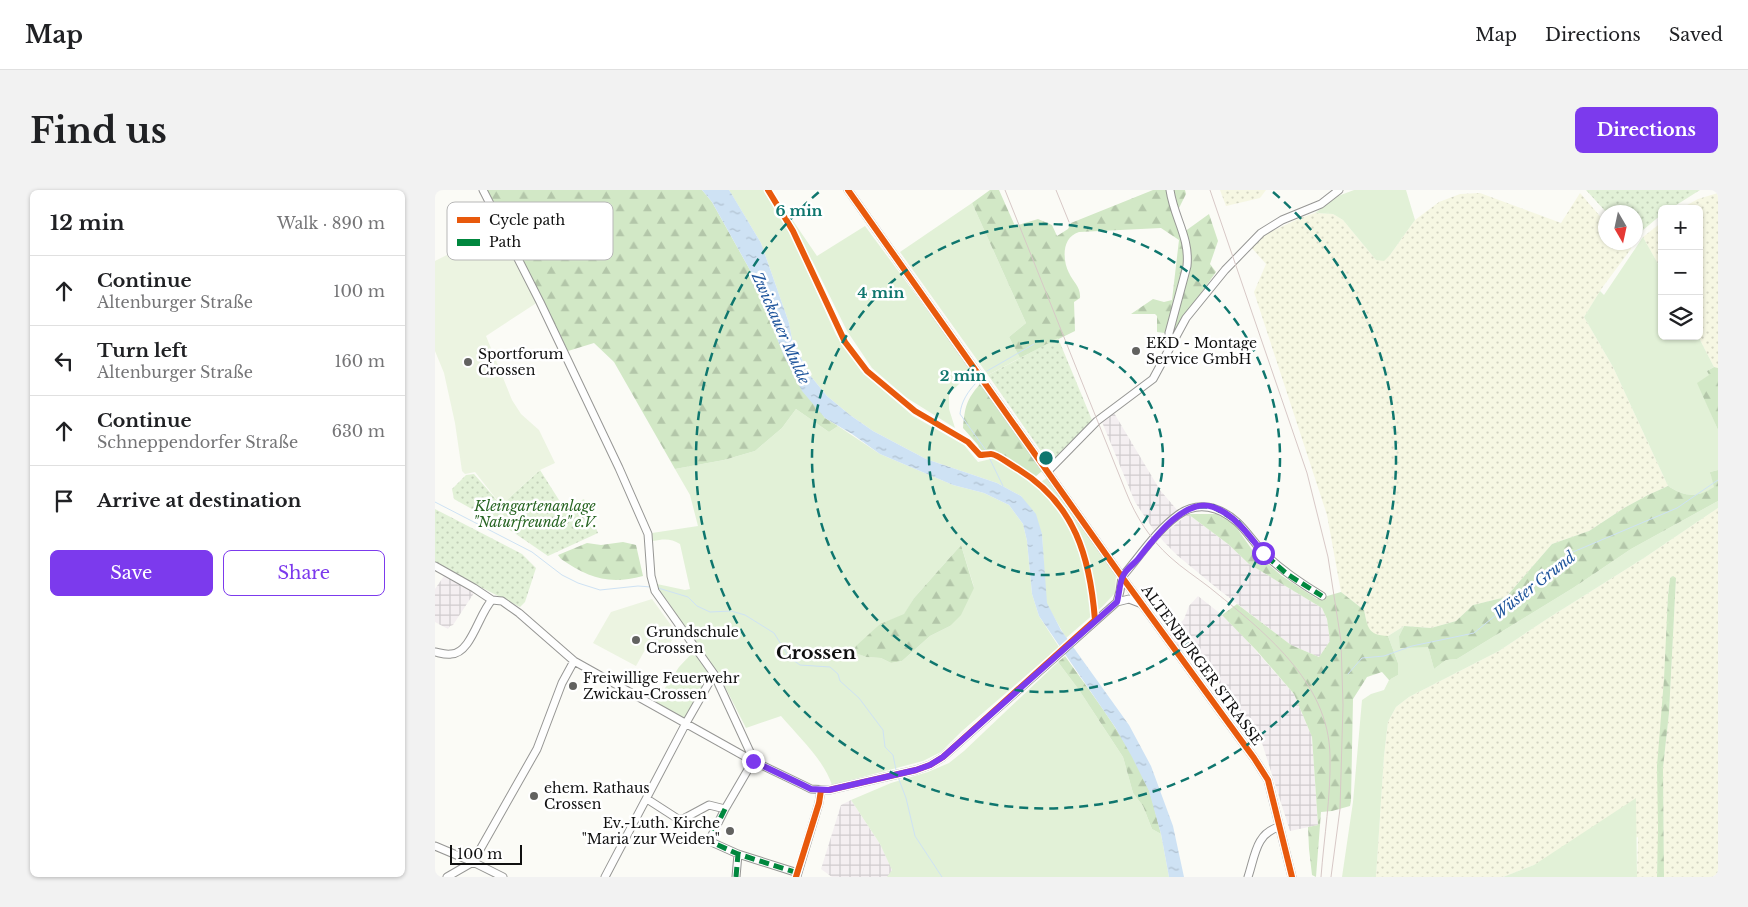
<!DOCTYPE html>
<meta charset="utf-8">
<style>
:root{--surface:#fff;--page:#f2f2f2;--text:#202124;--muted:#757577;--line:#e0e0e0;--accent:#7c3aed}
body{margin:0;font-family:"Libre Baskerville",serif;background:var(--page);color:var(--text)}
.controls{position:absolute;right:15px;top:15px;display:grid;overflow:hidden;border-radius:8px;box-shadow:0 1px 4px #0004}
.controls button{width:45px;height:45px;display:grid;place-items:center;padding:0;border:0;border-bottom:1px solid var(--line);background:var(--surface);color:var(--text);font:25px sans-serif}
.compass{position:absolute;left:1163px;top:15px;width:45px;height:45px;border-radius:50%;background:var(--surface);box-shadow:0 1px 4px #0004;rotate:171deg}
.scale{position:absolute;left:15px;bottom:12px;width:72px;box-sizing:border-box;padding-left:5px;border:2px solid #101010;border-top:0;font-size:14px;line-height:18px;white-space:nowrap;color:#101010;-webkit-text-stroke:4px #fff;paint-order:stroke}
.stop{position:absolute;width:15px;height:15px;margin:-11px;border:4px solid #7c3aed;border-radius:50%;background:#fff}
.stop.end{background:#7c3aed;border-color:#fff;box-shadow:0 1px 5px #0008}
.list{margin:0;padding:0;list-style:none}
h2{display:flex;justify-content:space-between;align-items:center;height:65px;margin:0;padding:0 20px;font-size:21px}
h2 small{font-size:16px;font-weight:400;color:var(--muted)}
.list li{display:grid;grid-template-columns:32px 1fr auto;gap:15px;align-items:center;box-sizing:border-box;height:70px;padding:0 20px;border-top:1px solid var(--line)}
.list b{display:block;font-size:19px;white-space:nowrap}
.list p{margin:0;font-size:16px;white-space:nowrap;color:var(--muted)}
.list em{font-size:16px;font-style:normal;color:var(--muted)}
.actions{display:flex;gap:10px;padding:15px 20px}
.actions a{flex:1;padding:11px 0;border:1px solid var(--accent);border-radius:8px;text-align:center;font-size:18px;color:var(--accent)}
.actions .main{background:var(--accent);color:#fff}
.icon{flex:none;width:28px;height:28px;fill:none;stroke:currentColor;stroke-width:2;stroke-linecap:round;stroke-linejoin:round}
.map{position:relative;flex:none;width:1283px;height:687px;overflow:hidden;border-radius:8px}
header{display:flex;align-items:center;gap:30px;box-sizing:border-box;height:70px;padding:0 25px;background:var(--surface);border-bottom:1px solid var(--line)}
header strong{font-size:24px}
nav{display:flex;gap:28px;margin-inline-start:auto;font-size:18px}
.intro{display:flex;align-items:center;justify-content:space-between;box-sizing:border-box;height:120px;padding:0 30px}
h1{margin:0;font-size:35px}
.button{padding:12px 22px;border-radius:8px;background:var(--accent);color:#fff;font-size:18px;font-weight:700}
main{display:flex;gap:30px;padding:0 30px}
aside{flex:1;background:var(--surface);border-radius:8px;box-shadow:0 1px 4px #0004}
.map>svg:first-child{display:block}
</style>
<header>
<strong>Map</strong>
<nav><a>Map</a><a>Directions</a><a>Saved</a></nav>
</header>
<div class="intro"><h1>Find us</h1><a class="button">Directions</a></div>
<main>
<aside>
<h2>12 min<small>Walk · 890 m</small></h2>
<ul class="list">
<li><svg class="icon" aria-label="ahead" viewBox="0 0 24 24"><path d="M12 20V5M6 11l6-6 6 6"/></svg><div><b>Continue</b><p>Altenburger Straße</p></div><em>100 m</em></li>
<li><svg class="icon" aria-label="left" viewBox="0 0 24 24"><path d="M17 20v-9H6M10 6l-5 5 5 5"/></svg><div><b>Turn left</b><p>Altenburger Straße</p></div><em>160 m</em></li>
<li><svg class="icon" aria-label="ahead" viewBox="0 0 24 24"><path d="M12 20V5M6 11l6-6 6 6"/></svg><div><b>Continue</b><p>Schneppendorfer Straße</p></div><em>630 m</em></li>
<li><svg class="icon" aria-label="arrive" viewBox="0 0 24 24"><path d="M6 21V4h12l-3 4 3 4H6"/></svg><div><b>Arrive at destination</b></div></li>
</ul>
<div class="actions"><a class="main">Save</a><a>Share</a></div>
</aside>
<div class="map">
<svg width="1283" height="687" viewBox="0 0 1283 687">
<defs>
<pattern id="industrial-grid" width="8" height="8" patternUnits="userSpaceOnUse" patternTransform="scale(1.25)"><rect width="8" height="8" fill="#f4eff1"/><path d="M0 4h8M4 0v8" fill="none" stroke="#d0ccce"/></pattern>
<pattern id="farmland-dots" width="8" height="8" patternUnits="userSpaceOnUse" patternTransform="scale(1.25)"><rect width="8" height="8" fill="#f6f7e3"/><path d="M2 2h.1M6 6h.1" fill="none" stroke="#d2d3c2" stroke-width="1.8" stroke-linecap="round"/></pattern>
<pattern id="forest-firs" width="22" height="20" patternUnits="userSpaceOnUse" patternTransform="scale(1.25)"><rect width="22" height="20" fill="#d2e8c6"/><path d="M5 1l3.5 6h-7zM16 11l3.5 6h-7z" fill="#b3c6a9"/></pattern>
<pattern id="garden-dots" width="8" height="8" patternUnits="userSpaceOnUse" patternTransform="scale(1.25)"><rect width="8" height="8" fill="#e2f1d7"/><path d="M2 2h.1M6 6h.1" fill="none" stroke="#c1ceb8" stroke-width="1.8" stroke-linecap="round"/></pattern>
<pattern id="water-ripples" width="26" height="14" patternUnits="userSpaceOnUse" patternTransform="scale(1.25)"><rect width="26" height="14" fill="#cee2f4"/><path d="M2 4q2-2 4 0t4 0M15 11q2-2 4 0t4 0" fill="none" stroke="#b0c1d0"/></pattern>
</defs>
<rect width="100%" height="100%" fill="#fbfbf6"/>
<!-- industrial -->
<path fill="url(#industrial-grid)" d="M 679,223 L 725,300 L 743,321 L 720,342 L 700,312 L 667,232 Z
M 753,324 L 793,354 L 814,374 L 887,418 L 892,429 L 895,451 L 884,467 L 856,455 L 783,399 L 743,366 L 729,352 L 725,347 Z
M 11,383 L 41,400 L 18,435 L 15,436 L 13,439 L 0,432 L 0,399 Z
M 763,406 L 787,425 L 808,446 L 859,504 L 877,547 L 883,635 L 855,641 L 826,550 L 784,493 L 744,457 L 735,445 L 749,429 L 754,416 Z
M 416,610 L 445,654 L 458,681 L 452,687 L 397,687 L 386,679 L 406,615 Z"/>
<!-- farmland -->
<path fill="url(#farmland-dots)" d="M 785,0 L 831,0 L 825,8 L 791,16 Z
M 1045,3 L 1126,33 L 1145,3 L 1170,32 L 1170,52 L 1192,53 L 1196,55 L 1196,59 L 1167,98 L 1149,127 L 1178,177 L 1233,296 L 1213,305 L 1189,318 L 1154,341 L 1117,354 L 1071,407 L 1038,415 L 1021,431 L 996,438 L 969,436 L 953,446 L 941,446 L 933,438 L 929,420 L 906,402 L 892,325 L 819,102 L 831,74 L 815,56 L 831,44 L 863,29 L 880,23 L 898,24 L 908,30 L 941,70 L 955,65 L 980,30 L 1004,12 L 1025,4 Z
M 1283,3 L 1283,178 L 1279,177 L 1263,146 L 1264,146 L 1264,19 L 1245,19 L 1263,9 Z
M 1227,32 L 1227,81 L 1208,47 Z
M 1283,318 L 1283,687 L 1229,687 L 1228,578 L 1234,523 L 1241,389 L 1238,386 L 1235,388 L 1233,405 L 1222,687 L 1202,687 L 1203,647 L 1099,675 L 1068,687 L 941,687 L 949,566 L 953,532 L 961,517 L 974,507 L 1064,461 L 1112,429 L 1209,368 Z"/>
<!-- grass -->
<path fill="#e2f1d7" fill-rule="evenodd" d="M 294,0 L 337,0 L 382,66 L 430,36 L 538,182 L 533,185 L 514,204 L 514,219 L 520,238 L 472,208 L 437,178 L 412,141 L 377,70 L 369,74 L 401,145 L 426,181 L 478,226 L 529,255 L 543,272 L 560,268 L 601,295 L 612,288 L 681,385 L 680,403 L 668,416 L 631,448 L 611,413 L 607,344 L 586,306 L 562,293 L 491,269 L 438,241 L 415,225 L 392,206 L 374,184 L 357,149 L 354,133 L 326,53 Z
M 919,0 L 971,0 L 980,30 L 955,65 L 949,71 L 941,70 L 908,30 L 898,24 L 880,23 L 903,6 Z
M 537,13 L 591,133 L 574,147 L 585,168 L 553,185 L 465,62 Z
M 1208,47 L 1227,81 L 1227,146 L 1263,146 L 1279,177 L 1272,181 L 1275,185 L 1263,193 L 1283,240 L 1283,280 L 1275,282 L 1280,297 C 1262,308 1250,307 1233,296 L 1178,177 L 1149,127 L 1165,101 L 1169,105 Z
M 361,219 L 394,242 L 403,236 L 445,264 L 518,295 L 549,303 L 574,315 L 588,334 L 592,351 L 597,404 L 604,426 L 624,457 L 527,541 L 506,562 L 488,571 L 397,595 C 389,570 363,546 346,526 L 311,538 L 283,483 L 250,438 L 232,410 L 226,404 L 222,394 L 250,400 L 255,399 L 245,354 C 236,348 228,349 218,351 L 217,343 L 263,336 L 255,305 L 240,279 L 289,270 L 320,261 L 347,238 ZM 526,355 L 539,397 L 515,436 L 495,446 L 467,471 L 456,473 L 446,468 L 431,467 L 419,462 L 445,434 L 469,425 L 479,408 Z
M 1283,311 L 1283,318 L 1209,368 L 1112,429 L 1064,461 L 974,507 L 961,517 L 953,532 L 949,566 L 941,687 L 907,687 L 918,612 L 927,510 L 936,504 L 949,500 L 954,490 L 963,485 L 963,473 L 953,446 L 969,436 L 964,446 L 993,457 L 999,479 L 1011,470 L 1022,469 L 1138,398 L 1196,359 Z
M 261,459 L 279,484 L 251,533 L 219,515 L 244,477 Z
M 623,472 L 644,500 L 688,567 L 698,603 L 708,616 L 717,639 L 726,644 L 734,687 L 452,687 L 457,680 L 445,654 L 416,610 L 456,593 L 493,582 L 514,573 L 529,561 Z
M 1201,608 L 1202,687 L 1068,687 L 1099,675 Z"/>
<!-- forest -->
<path fill="url(#forest-firs)" d="M 52,0 L 267,0 L 277,12 L 315,80 L 348,163 L 390,228 L 403,236 L 394,242 L 361,219 L 347,238 L 320,261 L 289,270 L 240,279 L 179,172 L 159,153 L 133,161 Z
M 555,0 L 564,0 L 580,36 L 603,29 L 617,35 L 622,46 L 633,39 L 636,33 L 718,0 L 750,0 L 751,4 L 741,24 L 749,42 L 774,24 L 783,51 L 775,74 L 781,82 L 737,144 L 722,142 L 722,126 L 720,124 L 696,124 L 718,109 L 729,112 L 737,110 L 744,50 L 726,38 L 644,42 C 627,47 627,69 634,83 C 638,92 646,97 645,108 L 639,112 L 640,141 L 585,168 L 574,147 L 591,133 L 537,13 Z
M 1279,177 L 1283,178 L 1283,240 L 1262,193 L 1274,185 L 1272,181 Z
M 545,194 L 607,281 L 600,287 L 559,260 L 545,261 L 543,255 L 528,238 C 530,217 531,210 545,194 Z
M 1283,280 L 1283,311 L 1196,359 L 1138,398 L 1022,469 L 1011,470 L 999,479 L 993,457 L 965,458 L 964,446 L 969,436 L 996,438 L 1021,431 L 1038,415 L 1071,407 L 1117,354 L 1154,341 L 1189,318 L 1213,305 L 1233,296 C 1250,307 1262,308 1279,297 L 1275,282 Z
M 753,324 L 781,324 L 799,334 L 818,361 L 847,386 L 882,409 L 906,402 L 929,420 C 933,437 932,445 953,446 L 963,473 L 963,485 L 954,490 L 947,482 L 932,487 L 918,509 L 916,611 L 915,616 L 897,621 L 886,622 L 881,687 L 877,685 L 874,659 L 873,637 L 883,635 L 877,547 L 859,504 L 822,461 L 787,425 L 802,414 L 856,455 L 884,467 L 895,451 L 892,429 L 887,418 L 814,374 L 793,354 Z
M 188,352 L 201,355 L 208,386 C 173,395 154,388 126,369 L 123,365 L 152,353 L 166,355 Z
M 526,355 L 539,398 L 526,425 L 515,436 L 495,446 L 467,471 L 456,473 L 446,468 L 431,467 L 418,462 L 421,456 L 445,434 L 469,424 L 479,408 Z
M 1238,386 L 1241,388 L 1234,523 L 1228,578 L 1229,687 L 1222,687 L 1223,638 L 1222,576 L 1229,489 L 1233,405 L 1235,388 Z
M 630,466 C 660,509 694,551 714,600 C 719,614 722,630 726,644 L 717,639 L 708,616 L 698,603 L 688,567 L 644,500 L 623,472 Z"/>
<!-- garden -->
<path fill="url(#garden-dots)" d="M 1151,0 L 1265,0 L 1235,19 L 1227,19 L 1227,24 L 1201,46 L 1200,22 L 1171,22 Z
M 623,148 L 657,230 L 615,274 L 553,185 Z
M 105,280 L 124,310 L 133,317 L 149,309 L 163,343 L 113,366 L 78,342 L 19,309 L 17,299 L 31,285 L 39,284 L 66,315 Z
M 0,319 L 87,364 L 101,378 L 90,412 L 85,417 L 0,374 Z"/>
<!-- pitch -->
<path fill="#ecf4e1" d="M 67,37 L 103,112 L 51,146 L 77,210 L 86,224 L 104,240 L 120,273 L 105,280 L 66,315 L 40,282 L 30,284 L 27,281 L 20,233 L 9,183 L 0,161 L 0,71 Z
M 217,409 L 241,442 L 233,458 L 215,451 L 201,476 L 158,453 L 176,422 Z"/>
<!-- water -->
<path fill="url(#water-ripples)" d="M 267,0 L 294,0 L 296,3 L 326,53 L 354,133 L 357,149 L 374,184 L 392,206 L 415,225 L 438,241 L 491,269 L 562,293 L 586,306 L 601,324 L 607,344 L 612,413 L 626,440 L 694,535 L 716,576 L 738,636 L 749,687 L 734,687 L 726,644 L 714,601 L 697,567 L 680,537 L 604,426 L 597,404 L 592,351 L 588,334 L 574,315 L 549,303 L 518,295 L 445,264 L 417,244 L 390,228 L 367,201 L 349,166 L 315,80 L 277,12 Z"/>
<g fill="none" stroke-linecap="round" stroke-linejoin="round">
<!-- stream -->
<path stroke="#cee2f4" stroke-width="1" d="M 552,181 L 599,154
M 542,192 C 533,201 526,212 525,224 L 550,259 L 568,296
M 0,312 L 97,362 L 127,385 L 143,393 L 165,400 L 203,396 L 216,397
M 223,398 L 253,407 L 262,416 L 275,422 L 296,421 L 310,425 L 339,443 L 354,467 L 365,475 L 395,477 L 403,484 L 405,491 L 424,508 L 448,540 L 450,557 L 458,565 L 461,580
M 913,484 L 927,468 L 949,466 L 977,456 L 1039,443 L 1138,362 L 1242,318 L 1283,290
M 463,587 L 471,608 L 480,646 L 507,687"/>
<defs>
<path id="minor" d="M 48,0 L 105,112 L 184,278 L 213,344 L 216,386 L 220,401 L 279,484 L 315,562 L 318,571 L 290,619 L 274,651 L 303,664 L 363,683
M 413,0 L 687,387 L 819,568 L 833,590 L 857,687
M 735,157 L 734,143 L 752,76 C 755,47 739,28 735,0
M 613,281 L 662,231 L 718,189 L 751,128 L 790,80 L 826,43 L 847,30 L 886,14 L 904,0
M 0,376 L 39,398 L 57,410
M 687,387 C 705,366 721,341 743,325 C 763,310 785,317 802,332 C 813,342 821,356 832,366 C 849,382 867,394 887,406
M 682,412 L 694,409 L 707,414
M 0,462 C 5,463 11,465 16,464 C 36,464 44,423 57,410 L 67,411 L 84,423 L 139,471 L 318,571 L 368,595 L 376,599 L 394,600 L 481,580 L 495,575 L 508,567 L 682,412 L 685,401 L 687,387
M 212,609 L 243,629 L 248,629 L 274,615 L 290,619
M 0,656 L 38,672 L 68,687
M 38,672 L 102,559 L 127,493 L 139,471
M 362,686 L 384,613 L 386,600
M 12,687 L 38,672
M 170,687 L 251,533 L 279,484
M 301,687 L 303,664
M 813,687 C 820,666 821,643 844,637"/>
</defs>
<!-- minor casing -->
<use href="#minor" stroke="#969694" stroke-width="9"/>
<!-- minor -->
<use href="#minor" stroke="#fefefe" stroke-width="7"/>
<!-- rail -->
<path stroke="#d7c8c6" stroke-width="1" d="M 570,0 L 691,302 C 701,327 715,349 735,367 C 747,378 761,387 774,397 C 827,440 894,491 895,566 C 896,606 889,647 886,687
M 621,0 L 634,32
M 775,0 L 872,283 L 893,367 L 906,451 L 908,515 L 905,619 L 896,687"/>
<!-- quiet -->
<path stroke="#00873e" stroke-width="5" stroke-dasharray="10 5" stroke-linecap="butt" d="M 762,316 L 777,316 L 802,331 L 828,363 L 852,384 L 887,406
M 290,619 L 274,651 L 303,664 L 363,683
M 301,687 L 303,664"/>
<defs>
<path id="cycleway" d="M 333,0 L 358,41 L 410,152 L 432,181 L 480,221 L 533,252 L 545,265 C 548,265 553,264 556,264 C 562,264 577,276 583,279 C 640,314 655,367 660,430 L 508,567 L 495,575 L 481,580 L 394,600 L 386,600 L 384,613 L 361,687
M 413,0 L 687,387 L 819,568 L 833,590 L 857,687"/>
</defs>
<!-- cycleway casing -->
<use href="#cycleway" stroke="#fff" stroke-width="9"/>
<!-- cycleway -->
<use href="#cycleway" stroke="#e8590c" stroke-width="6"/>
</g>
<g fill="none" stroke-linecap="round" stroke-linejoin="round">
<!-- route -->
<path stroke="#7c3aed" stroke-width="6" d="M 318,571 L 368,595 L 376,599 L 394,600 L 481,580 L 495,575 L 508,567 L 682,412 C 684,405 685,390 688,386 C 691,379 699,374 703,369 C 718,350 749,307 778,317 C 799,324 815,346 828,363"/>
</g>
<!-- distance rings -->
<g fill="none" stroke="#0f766e" stroke-width="2.5" stroke-dasharray="9 6">
<circle cx="611" cy="268" r="117"/>
<circle cx="611" cy="268" r="234"/>
<path d="M838 2A350 350 0 1 1 384 2"/>
</g>
<!-- markers -->
<g fill="#626260" stroke="#fff" stroke-width="2">
<circle cx="701" cy="161" r="5"/>
<circle cx="33" cy="172" r="5"/>
<circle cx="201" cy="450" r="5"/>
<circle cx="138" cy="496" r="5"/>
<circle cx="99" cy="606" r="5"/>
<circle cx="295" cy="641" r="5"/>
</g>
<g text-anchor="middle" dominant-baseline="central" stroke-width="5" stroke-linejoin="round" paint-order="stroke">
<!-- poi labels -->
<g font-size="14" fill="#101010" stroke="#fff" text-anchor="start">
<text x="711" y="153">EKD - Montage<tspan x="711" dy="16">Service GmbH</tspan></text>
<text x="43" y="164">Sportforum<tspan x="43" dy="16">Crossen</tspan></text>
<text x="211" y="442">Grundschule<tspan x="211" dy="16">Crossen</tspan></text>
<text x="148" y="488">Freiwillige Feuerwehr<tspan x="148" dy="16">Zwickau-Crossen</tspan></text>
<text x="109" y="598">ehem. Rathaus<tspan x="109" dy="16">Crossen</tspan></text>
<text x="285" y="633" text-anchor="end">Ev.-Luth. Kirche<tspan x="285" dy="16">"Maria zur Weiden"</tspan></text>
</g>
<!-- park labels -->
<g font-size="14" font-style="italic" fill="#286523" stroke="#fff">
<text x="100" y="316">Kleingartenanlage<tspan x="100" dy="16">"Naturfreunde" e.V.</tspan></text>
</g>
<!-- street labels -->
<g font-size="14" fill="#101010" stroke="#fff">
<text transform="translate(767 475) rotate(54)">ALTENBURGER STRASSE</text>
</g>
<!-- water labels -->
<g font-size="15" font-style="italic" fill="#1f559c" stroke="#fff">
<text transform="translate(346 138) rotate(66)">Zwickauer Mulde</text>
<text transform="translate(1099 395) rotate(-38)">Wüster Grund</text>
</g>
<!-- district labels -->
<g font-size="19" font-weight="bold" fill="#101010" stroke="#fff">
<text x="381" y="462">Crossen</text>
</g>
</g>
<!-- legend -->
<rect x="12" y="12" width="166" height="58" rx="8" fill="#fff" stroke="#b7b7b7" stroke-width="1"/>
<rect x="22" y="27" width="23" height="6" fill="#e8590c"/>
<rect x="22" y="49" width="23" height="7" fill="#00873e"/>
<g font-size="14" fill="#101010">
<text x="54" y="35">Cycle path</text>
<text x="54" y="57">Path</text>
</g>
<circle cx="611" cy="268" r="8" fill="#0f766e" stroke="#fff" stroke-width="2.5"/>
<g font-size="15" text-anchor="middle" font-weight="bold" fill="#0f766e" stroke="#fff" stroke-width="5" stroke-linejoin="round" paint-order="stroke">
<text x="364" y="26">6 min</text>
<text x="446" y="108">4 min</text>
<text x="528" y="191">2 min</text>
</g>
</svg>
<div class="controls">
<button>+</button>
<button>−</button>
<button><svg class="icon" aria-label="layers" viewBox="0 0 24 24"><path d="M12 4l9 5-9 5-9-5zM3 14l9 5 9-5"/></svg></button>
</div>
<svg class="compass" viewBox="-18 -18 36 36"><path d="M0-13l5 13h-10z" fill="#e53935"/><path d="M0 13l5-13h-10z" fill="#757577"/></svg>
<div class="scale">100 m</div>
<div class="stop" style="left:828px;top:363px"></div>
<div class="stop end" style="left:318px;top:571px"></div>
</div>
</main>
